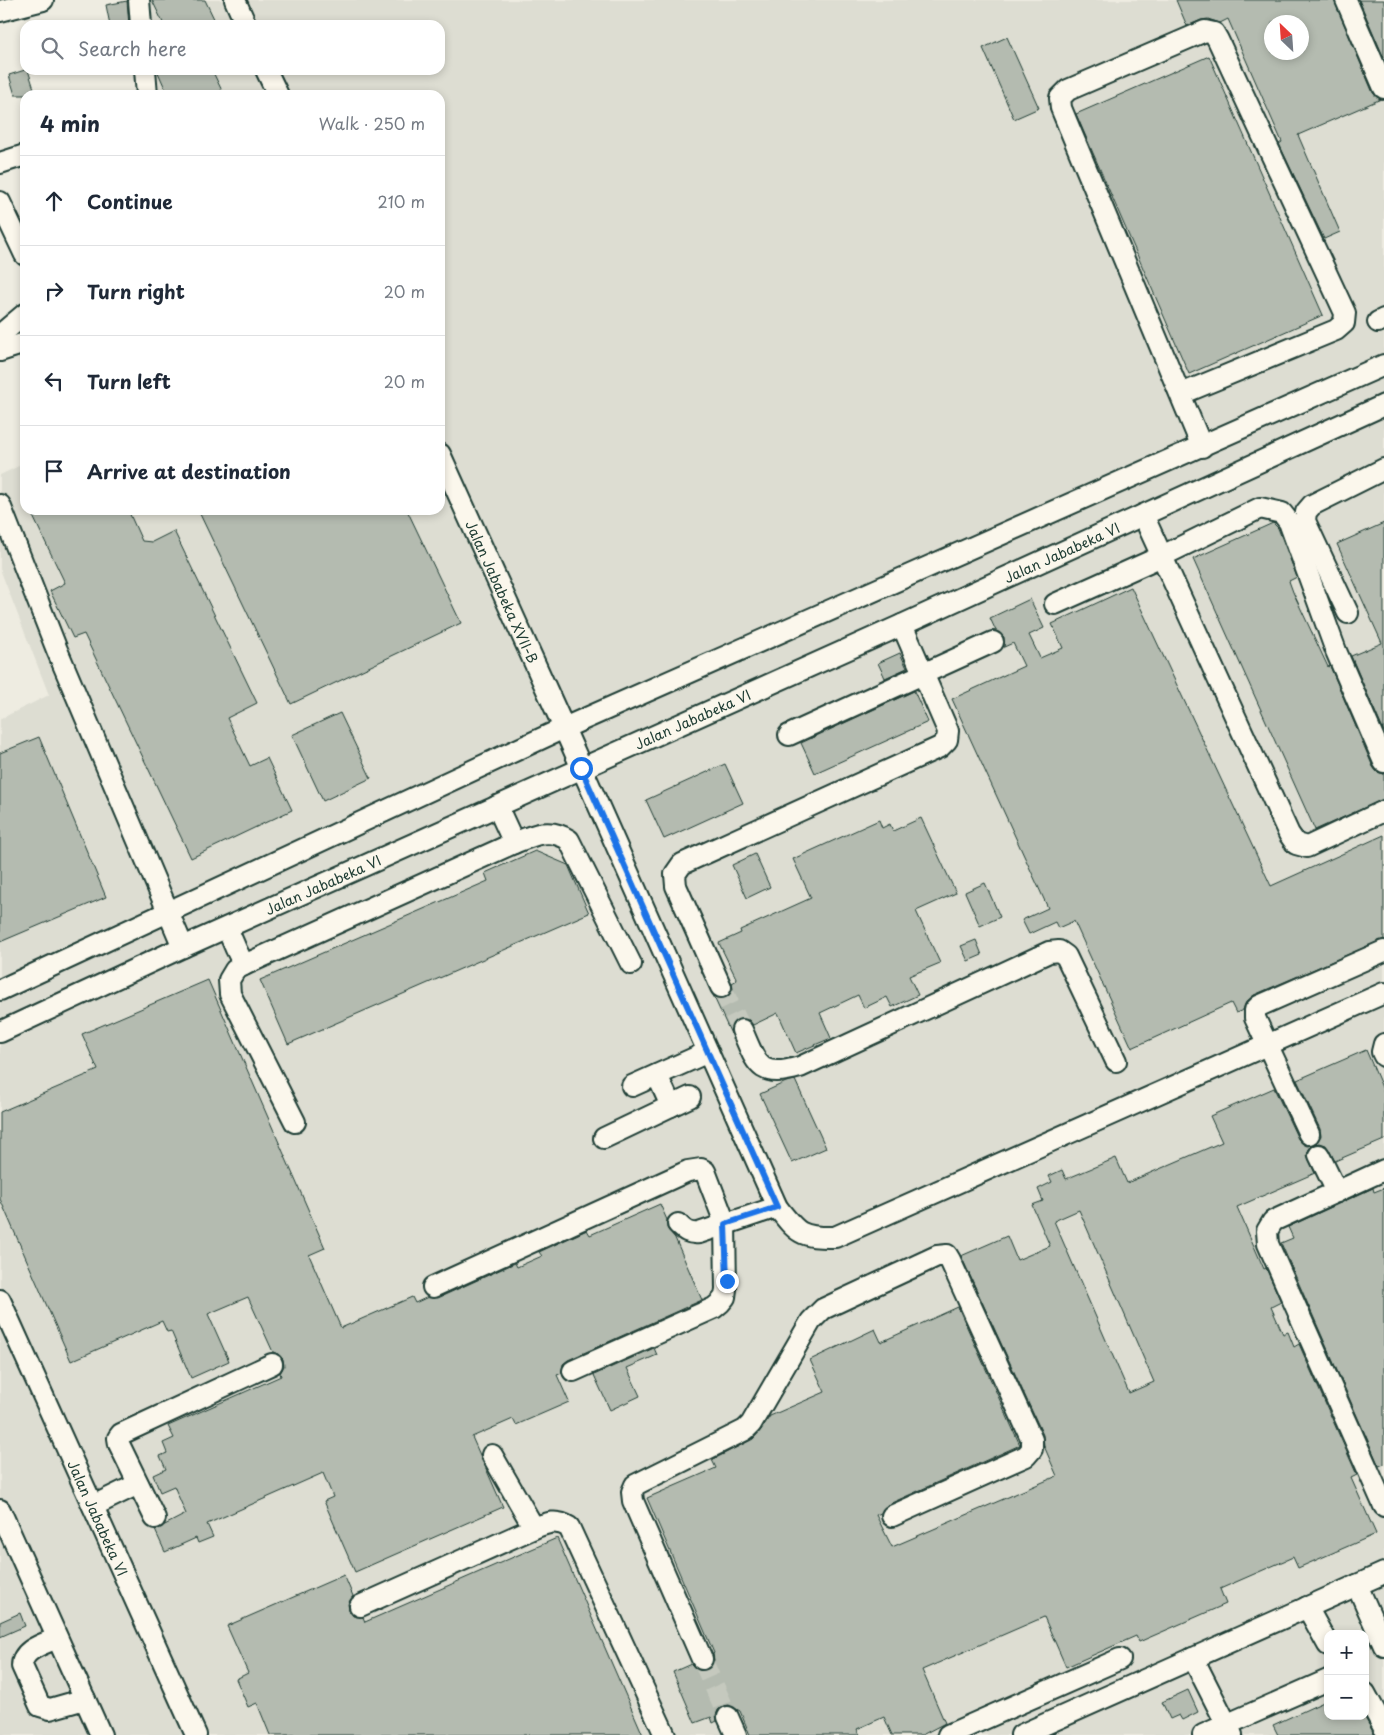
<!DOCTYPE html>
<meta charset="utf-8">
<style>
:root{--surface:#fff;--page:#f6f6f7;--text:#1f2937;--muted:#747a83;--line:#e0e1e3}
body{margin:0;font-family:"Playpen Sans",sans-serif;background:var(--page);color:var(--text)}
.controls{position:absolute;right:15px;bottom:15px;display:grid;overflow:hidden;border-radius:10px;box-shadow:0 2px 8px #0003}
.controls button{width:45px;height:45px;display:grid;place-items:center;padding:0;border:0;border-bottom:1px solid var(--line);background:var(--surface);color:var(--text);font:25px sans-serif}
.compass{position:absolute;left:1264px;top:15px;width:45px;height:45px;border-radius:50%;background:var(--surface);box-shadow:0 2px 8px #0003;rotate:335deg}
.stop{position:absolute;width:15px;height:15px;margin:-11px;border:4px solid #1a73e8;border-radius:50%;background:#fff}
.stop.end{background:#1a73e8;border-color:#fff;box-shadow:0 1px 5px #0008}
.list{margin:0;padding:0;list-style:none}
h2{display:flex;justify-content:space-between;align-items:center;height:65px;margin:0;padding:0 20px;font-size:21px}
h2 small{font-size:16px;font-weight:400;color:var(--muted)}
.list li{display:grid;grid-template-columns:32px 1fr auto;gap:15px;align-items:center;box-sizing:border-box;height:90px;padding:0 20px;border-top:1px solid var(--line)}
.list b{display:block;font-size:19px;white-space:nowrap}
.list em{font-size:16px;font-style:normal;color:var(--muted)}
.icon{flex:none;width:28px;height:28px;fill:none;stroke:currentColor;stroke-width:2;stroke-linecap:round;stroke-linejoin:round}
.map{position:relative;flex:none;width:1384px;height:1735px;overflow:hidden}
.search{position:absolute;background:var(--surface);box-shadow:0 2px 8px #0003;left:20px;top:20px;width:425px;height:55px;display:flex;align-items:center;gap:12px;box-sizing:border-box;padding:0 18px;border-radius:15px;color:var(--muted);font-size:19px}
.panel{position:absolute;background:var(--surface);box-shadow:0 2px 8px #0003;left:20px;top:90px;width:425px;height:425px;border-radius:15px}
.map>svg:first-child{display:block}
</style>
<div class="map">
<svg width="1384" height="1735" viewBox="0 0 1384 1735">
<rect width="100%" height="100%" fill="#eeece1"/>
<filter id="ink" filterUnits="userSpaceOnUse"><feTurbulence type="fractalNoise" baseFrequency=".02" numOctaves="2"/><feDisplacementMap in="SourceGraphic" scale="10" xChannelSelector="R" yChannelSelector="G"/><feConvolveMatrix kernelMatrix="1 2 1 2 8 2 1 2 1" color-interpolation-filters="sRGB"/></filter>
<g filter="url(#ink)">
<!-- built -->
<path fill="#ddddd2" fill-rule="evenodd" d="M 145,0 L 1384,0 L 1384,1735 L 0,1735 L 0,719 L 49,695 L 0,569 L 0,475 L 25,463 L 25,510 L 440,510 L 440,95 L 153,95 L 151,70 L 440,70 L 440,25 L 147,25 ZM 1272,22 L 1302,22 L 1302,52 L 1272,52 ZM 1328,1634 L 1365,1634 L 1365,1716 L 1328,1716 Z"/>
<!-- building -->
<path fill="#b4bbb0" stroke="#1f3d34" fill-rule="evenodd" d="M 152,0 L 205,0 L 217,25 L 164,25 Z
M 1176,0 L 1334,0 L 1373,93 L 1381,99 L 1298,135 L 1340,232 L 1324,239 L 1279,144 L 1282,142 L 1228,19 L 1220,23 L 1208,19 L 1201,20 L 1187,26 ZM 1272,22 L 1302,22 L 1302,52 L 1272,52 Z
M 1359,0 L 1384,0 L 1384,58 Z
M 127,1 L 129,25 L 110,25 L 106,5 Z
M 1007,37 L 1039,108 L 1014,119 L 983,48 Z
M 1209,56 L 1323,315 L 1189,374 L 1076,114 Z
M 25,70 L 28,70 L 36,95 L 15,95 L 9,75 Z
M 157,70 L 212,70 L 224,95 L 168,95 Z
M 30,510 L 128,510 L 142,541 L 152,542 L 174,531 L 257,703 L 227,718 L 250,766 L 267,758 L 292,810 L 191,858 L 84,634 L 73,638 L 50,591 L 65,583 Z
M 198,510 L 407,510 L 461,623 L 291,704 Z
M 1273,523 L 1278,528 L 1297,577 L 1289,581 L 1293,592 L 1328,667 L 1330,666 L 1373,767 L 1377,772 L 1384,774 L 1384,799 L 1315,830 L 1193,559 Z
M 1384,523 L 1384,732 L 1351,656 L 1382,643 L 1337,544 Z
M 1131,587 L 1271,886 L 1384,835 L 1384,939 L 1254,995 L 1246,1002 L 1243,1010 L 1236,1013 L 1231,1003 L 1132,1048 L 1074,921 L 1058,928 L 1055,922 L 1029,934 L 1022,920 L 1048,908 L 952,699 L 1024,666 L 1013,643 L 1004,647 L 1004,637 L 996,631 L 990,618 L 1030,599 L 1044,628 L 1029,635 L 1040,658 L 1063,648 L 1052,624 Z
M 900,653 L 907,668 L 885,678 L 878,663 Z
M 914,691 L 928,722 L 815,773 L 801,743 Z
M 340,713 L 371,778 L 323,801 L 292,735 Z
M 39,737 L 106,897 L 0,942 L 0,753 Z
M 725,764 L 743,803 L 664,839 L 646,800 Z
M 921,818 L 956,893 L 916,911 L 940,963 L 909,976 L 918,995 L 892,1007 L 887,997 L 864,1008 L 858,995 L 820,1013 L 831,1038 L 796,1053 L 778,1013 L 753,1025 L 749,1020 L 744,1018 L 737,1019 L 732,1023 L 731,1034 L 713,995 L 719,999 L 726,998 L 730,994 L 733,989 L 732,983 L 737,980 L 719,943 L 741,933 L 740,930 L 811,898 L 793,859 L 879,820 L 882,828 L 890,824 L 893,831 Z
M 535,851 L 568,865 L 589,913 L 288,1044 L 260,980 L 488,881 L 485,873 Z
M 755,854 L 770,887 L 747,898 L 732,865 Z
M 985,883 L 1000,917 L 980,926 L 965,892 Z
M 976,940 L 982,955 L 968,961 L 961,946 Z
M 208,980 L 325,1248 L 309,1255 L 341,1328 L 412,1297 L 415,1303 L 428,1297 L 438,1298 L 515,1263 L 517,1267 L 542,1256 L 539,1252 L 587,1230 L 590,1235 L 660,1204 L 667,1220 L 667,1228 L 675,1238 L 702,1300 L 568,1360 L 563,1364 L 562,1373 L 557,1375 L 569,1402 L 516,1425 L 513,1419 L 472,1437 L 503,1507 L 355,1572 L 324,1501 L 333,1497 L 323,1473 L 207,1524 L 213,1537 L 198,1543 L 196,1538 L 165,1552 L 155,1530 L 186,1514 L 174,1486 L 160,1492 L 153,1475 L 166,1469 L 160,1456 L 167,1453 L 163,1443 L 174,1438 L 168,1426 L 281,1376 L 280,1373 L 284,1366 L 283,1359 L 278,1354 L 273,1352 L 248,1297 L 208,1314 L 229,1361 L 191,1378 L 171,1331 L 167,1332 L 162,1321 L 71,1361 L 0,1199 L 0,1112 L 98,1070 L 82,1034 Z
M 1366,1050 L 1384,1092 L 1384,1140 L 1335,1161 L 1326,1145 L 1320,1143 L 1315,1144 L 1321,1136 L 1320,1129 L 1297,1080 Z
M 795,1080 L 826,1148 L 792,1163 L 760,1094 L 786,1082 Z
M 1274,1088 L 1298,1139 L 1303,1144 L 1307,1146 L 1313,1145 L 1309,1149 L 1307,1155 L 1315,1173 L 1237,1207 L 1264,1269 L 1266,1268 L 1281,1302 L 1271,1307 L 1283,1334 L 1288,1332 L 1294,1347 L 1299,1344 L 1357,1475 L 1351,1478 L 1376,1534 L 1298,1568 L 1293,1557 L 1220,1589 L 1226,1604 L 1139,1642 L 1136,1636 L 1066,1667 L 1044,1617 L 922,1670 L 945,1723 L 922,1735 L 892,1735 L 884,1717 L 857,1729 L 860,1735 L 750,1735 L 740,1711 L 729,1705 L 723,1706 L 718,1710 L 716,1715 L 717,1721 L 713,1723 L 711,1717 L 695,1723 L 673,1672 L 691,1664 L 695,1668 L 700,1671 L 707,1670 L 712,1666 L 714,1660 L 713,1654 L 714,1653 L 647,1498 L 716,1468 L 712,1460 L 753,1439 L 761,1430 L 770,1416 L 825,1392 L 810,1360 L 875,1329 L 881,1342 L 958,1307 L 1020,1445 L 887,1505 L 881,1513 L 876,1515 L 892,1547 L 1057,1476 L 1044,1446 L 1043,1435 L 961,1256 L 1007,1236 L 1017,1260 L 1050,1246 L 1032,1205 L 1043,1201 L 1038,1189 L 1052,1182 L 1049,1176 L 1062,1170 L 1066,1179 L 1116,1158 L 1127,1183 L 1222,1142 L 1210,1116 ZM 1079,1210 L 1154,1382 L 1129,1393 L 1054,1221 Z
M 1373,1188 L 1374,1192 L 1384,1188 L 1384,1464 L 1379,1466 L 1281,1243 L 1293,1238 L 1288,1227 Z
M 654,1348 L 657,1355 L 627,1368 L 640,1396 L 610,1410 L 594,1375 Z
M 557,1538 L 643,1735 L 270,1735 L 257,1703 L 248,1707 L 236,1679 L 248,1673 L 227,1626 L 344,1575 L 353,1596 L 348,1604 L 349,1610 L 353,1616 L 363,1617 L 365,1622 Z
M 20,1613 L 25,1626 L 0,1637 L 0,1622 Z
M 1188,1690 L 1198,1712 L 1182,1720 L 1179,1715 L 1170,1719 L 1162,1702 Z
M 1328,1700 L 1328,1716 L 1364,1716 L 1375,1735 L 1278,1735 L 1273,1725 Z"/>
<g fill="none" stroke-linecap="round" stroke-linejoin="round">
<!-- minor-tunnel -->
<path stroke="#c5c9be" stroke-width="20" stroke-dasharray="20 10" stroke-linecap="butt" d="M 721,987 L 742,1030
M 702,1659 L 728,1717"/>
<defs>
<g id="minor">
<path d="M 139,0 L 141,25"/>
<path d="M 235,0 L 246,25"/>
<path d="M 1346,0 L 1384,88"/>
<path d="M 0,11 L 43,0"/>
<path d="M 145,70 L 147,95"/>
<path d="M 266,70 L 278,95"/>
<path d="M 0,163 L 25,155"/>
<path d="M 0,202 L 25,255"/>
<path d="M 1378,322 L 1384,319"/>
<path d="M 0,335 L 25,314"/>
<path d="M 0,351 L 25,343"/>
<path d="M 1181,394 L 1336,330 L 1344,323 L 1345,313 L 1218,40 L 1214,33 L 1205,31 L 1068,90 L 1060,98 L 1061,108 L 1202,447"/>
<path id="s1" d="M 440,454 L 564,728 L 777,1207 C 797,1233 801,1238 835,1237 L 1384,993"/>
<path d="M 0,505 L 57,650 L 183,947"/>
<path d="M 1143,515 L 1289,834 L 1296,844 L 1307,847 L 1384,811"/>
<path d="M 1055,604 L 1162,556 L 1260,508 L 1282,513 L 1289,522 L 1336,651 L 1384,762"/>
<path d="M 1348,613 L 1305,521 L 1306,512 L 1312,505 L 1384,469"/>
<path d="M 789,735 L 993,642"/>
<path d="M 497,806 L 514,843"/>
<path d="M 227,928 L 236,949 L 244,965"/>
<path d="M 721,987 L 676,886 L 675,874 L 682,864 L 940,747 L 947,740 L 948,731 L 902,625"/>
<path d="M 0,990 L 564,728 L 1384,365"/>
<path d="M 742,1030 C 757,1064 758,1079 800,1067 L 1049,952 L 1059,951 L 1066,956 L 1116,1061"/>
<path id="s2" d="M 0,1032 L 183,947 L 902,625 L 1384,405"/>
<path d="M 1384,1044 L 1382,1052 L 1384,1056"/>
<path d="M 632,1086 L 708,1052"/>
<path d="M 671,1106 L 690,1097"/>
<path d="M 295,1122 L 230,994 L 229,980 L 235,970 L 244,965 L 514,843 C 533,835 550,827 569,840 L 631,964"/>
<path d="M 1309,1134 L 1255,1018 L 1255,1010 L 1259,1006 L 1384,951"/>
<path d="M 604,1138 L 671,1106 L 657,1075"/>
<path d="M 1319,1155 L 1337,1192"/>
<path d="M 1384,1170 L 1273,1221 L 1267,1231 L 1268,1244 L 1384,1506"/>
<path d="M 678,1224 C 685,1231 689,1234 699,1233 L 777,1207"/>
<path d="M 433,1287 L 688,1171 L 701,1169 L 705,1171 L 725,1223 L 726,1289 L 725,1297 L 720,1303 L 714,1308 L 573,1371"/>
<path id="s3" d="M 0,1300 L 196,1735"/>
<path d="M 492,1455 L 534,1528 C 547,1523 556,1519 569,1527 L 665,1735"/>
<path d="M 93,1506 L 138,1484"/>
<path d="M 0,1510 L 101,1735"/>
<path d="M 155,1518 L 119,1444 L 118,1438 L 121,1434 L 272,1364"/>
<path d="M 1357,1585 L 1384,1646"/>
<path d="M 360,1606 L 534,1528"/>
<path d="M 1307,1607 L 1328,1645"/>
<path d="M 57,1638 C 44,1644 22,1649 22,1666 L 40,1706 L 50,1709 L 85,1699"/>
<path d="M 1193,1658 L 1232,1735"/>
<path d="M 702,1659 L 633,1501 L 632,1492 L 635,1485 L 745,1430 L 751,1424 L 811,1321 L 823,1309 L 937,1256 L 947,1255 L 950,1260 L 1032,1440 L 1032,1449 L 1026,1456 L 892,1516"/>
<path d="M 1365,1693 L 1384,1728"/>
<path d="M 728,1717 L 736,1735"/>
<path d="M 948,1735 L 1120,1659"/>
<path d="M 1021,1735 L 1384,1573"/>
<path d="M 1203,1735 L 1328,1680"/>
</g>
</defs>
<!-- minor casing -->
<use href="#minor" stroke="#1f3d34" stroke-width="24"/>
<!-- minor -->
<use href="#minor" stroke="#fbf7ec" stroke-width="20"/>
</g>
</g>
<g fill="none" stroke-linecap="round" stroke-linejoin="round" filter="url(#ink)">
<!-- route -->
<path stroke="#1a73e8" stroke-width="6" d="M 581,768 L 777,1207 L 725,1224 L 727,1281"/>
</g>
<g text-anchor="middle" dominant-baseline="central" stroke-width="5" stroke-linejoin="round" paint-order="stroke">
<!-- street labels -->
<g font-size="14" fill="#1f3d34" stroke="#fbf7ec">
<text stroke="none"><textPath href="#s2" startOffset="1165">Jalan Jababeka VI</textPath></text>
<text stroke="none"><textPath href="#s1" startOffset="151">Jalan Jababeka XVII-B</textPath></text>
<text stroke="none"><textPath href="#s2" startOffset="760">Jalan Jababeka VI</textPath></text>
<text stroke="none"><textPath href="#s2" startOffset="355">Jalan Jababeka VI</textPath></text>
<text stroke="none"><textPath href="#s3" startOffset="239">Jalan Jababeka VI</textPath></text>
</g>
</g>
</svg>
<div class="controls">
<button>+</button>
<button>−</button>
</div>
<svg class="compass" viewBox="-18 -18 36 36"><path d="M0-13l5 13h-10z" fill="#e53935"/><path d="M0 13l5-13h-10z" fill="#747a83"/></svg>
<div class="stop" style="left:581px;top:768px"></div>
<div class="stop end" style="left:727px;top:1281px"></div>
<div class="search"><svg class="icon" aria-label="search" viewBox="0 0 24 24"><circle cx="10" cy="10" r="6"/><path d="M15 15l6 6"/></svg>Search here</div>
<section class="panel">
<h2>4 min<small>Walk · 250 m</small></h2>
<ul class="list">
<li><svg class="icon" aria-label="ahead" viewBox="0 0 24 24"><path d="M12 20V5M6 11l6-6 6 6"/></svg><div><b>Continue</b></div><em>210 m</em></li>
<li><svg class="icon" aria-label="right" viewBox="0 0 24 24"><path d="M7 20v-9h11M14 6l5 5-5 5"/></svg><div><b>Turn right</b></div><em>20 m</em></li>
<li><svg class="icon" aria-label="left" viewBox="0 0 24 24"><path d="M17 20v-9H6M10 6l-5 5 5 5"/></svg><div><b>Turn left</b></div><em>20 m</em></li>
<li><svg class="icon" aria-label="arrive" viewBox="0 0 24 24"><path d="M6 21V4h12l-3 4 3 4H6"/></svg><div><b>Arrive at destination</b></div></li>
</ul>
</section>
</div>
